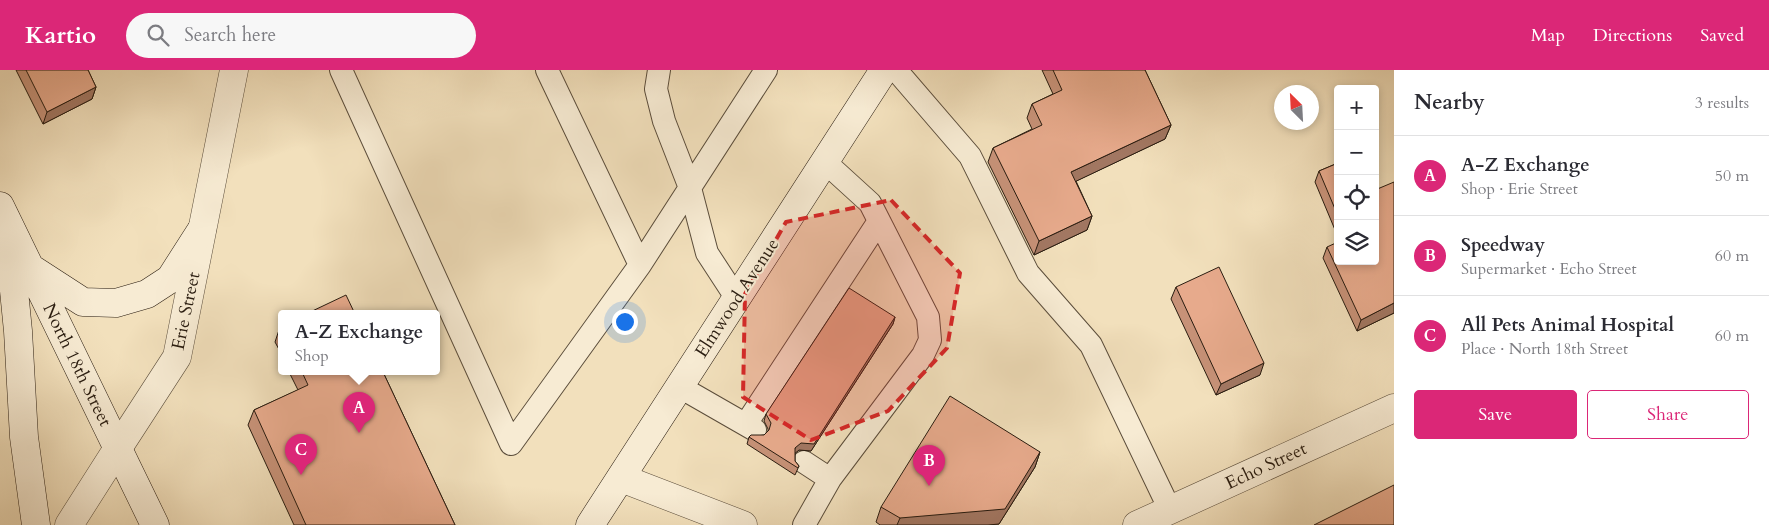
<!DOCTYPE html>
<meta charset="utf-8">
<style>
:root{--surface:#fff;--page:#f7f7f7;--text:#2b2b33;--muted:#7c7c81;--line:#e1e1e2;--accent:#db2777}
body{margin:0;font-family:Cardo,serif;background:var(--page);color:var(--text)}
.controls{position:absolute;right:15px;top:15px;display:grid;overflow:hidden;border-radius:5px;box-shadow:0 2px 8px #0003}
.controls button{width:45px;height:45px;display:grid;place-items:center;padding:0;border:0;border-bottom:1px solid var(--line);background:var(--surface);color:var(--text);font:25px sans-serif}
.compass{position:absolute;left:1274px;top:15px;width:45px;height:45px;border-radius:50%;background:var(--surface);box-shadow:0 2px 8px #0003;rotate:336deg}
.you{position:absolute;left:624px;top:251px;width:18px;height:18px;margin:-12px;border:4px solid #fff;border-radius:50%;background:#1a73e8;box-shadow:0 0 0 8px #1a73e833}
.badge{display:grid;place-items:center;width:32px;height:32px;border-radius:50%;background:var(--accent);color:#fff;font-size:16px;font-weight:700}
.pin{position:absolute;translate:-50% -41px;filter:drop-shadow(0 1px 2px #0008)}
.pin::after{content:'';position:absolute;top:26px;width:18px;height:15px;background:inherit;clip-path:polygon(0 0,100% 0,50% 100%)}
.popup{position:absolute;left:278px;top:240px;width:162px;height:65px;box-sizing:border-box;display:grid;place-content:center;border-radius:5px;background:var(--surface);filter:drop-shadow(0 1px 4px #0005);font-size:16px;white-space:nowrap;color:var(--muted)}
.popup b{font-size:19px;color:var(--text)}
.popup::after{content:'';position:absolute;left:50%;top:100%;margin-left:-10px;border:10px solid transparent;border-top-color:var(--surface)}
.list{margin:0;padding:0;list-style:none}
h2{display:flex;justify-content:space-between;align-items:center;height:65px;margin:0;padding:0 20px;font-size:21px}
h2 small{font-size:16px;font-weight:400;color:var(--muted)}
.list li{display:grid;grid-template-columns:32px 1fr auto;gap:15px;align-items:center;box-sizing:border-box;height:80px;padding:0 20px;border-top:1px solid var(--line)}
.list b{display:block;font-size:19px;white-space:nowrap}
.list p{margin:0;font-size:16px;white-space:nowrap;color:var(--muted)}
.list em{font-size:16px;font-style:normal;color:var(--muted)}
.actions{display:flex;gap:10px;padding:15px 20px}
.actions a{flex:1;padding:11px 0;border:1px solid var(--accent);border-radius:5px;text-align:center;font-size:18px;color:var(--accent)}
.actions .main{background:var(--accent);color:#fff}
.icon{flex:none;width:28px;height:28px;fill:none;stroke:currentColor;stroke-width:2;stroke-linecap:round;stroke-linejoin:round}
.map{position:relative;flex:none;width:1394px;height:455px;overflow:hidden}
header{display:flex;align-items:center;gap:30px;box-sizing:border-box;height:70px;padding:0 25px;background:var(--accent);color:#fff}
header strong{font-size:24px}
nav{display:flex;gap:28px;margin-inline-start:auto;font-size:18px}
.search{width:350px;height:45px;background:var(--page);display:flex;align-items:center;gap:12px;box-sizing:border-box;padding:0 18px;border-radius:28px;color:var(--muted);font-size:19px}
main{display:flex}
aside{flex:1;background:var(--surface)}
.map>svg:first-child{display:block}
</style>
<header>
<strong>Kartio</strong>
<div class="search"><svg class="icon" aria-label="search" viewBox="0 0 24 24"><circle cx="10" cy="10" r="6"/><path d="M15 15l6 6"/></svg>Search here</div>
<nav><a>Map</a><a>Directions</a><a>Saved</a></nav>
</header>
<main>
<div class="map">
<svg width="1394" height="455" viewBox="0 0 1394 455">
<rect width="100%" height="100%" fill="#f2e0bc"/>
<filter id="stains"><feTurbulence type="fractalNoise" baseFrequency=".004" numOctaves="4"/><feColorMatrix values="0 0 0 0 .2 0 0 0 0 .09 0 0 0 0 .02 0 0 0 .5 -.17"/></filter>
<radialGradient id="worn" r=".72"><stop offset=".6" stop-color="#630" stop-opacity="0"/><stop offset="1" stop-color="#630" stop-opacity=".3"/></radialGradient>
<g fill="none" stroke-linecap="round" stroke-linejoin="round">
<defs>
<path id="service" d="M 341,0 L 511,374 L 640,195 L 547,0
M 659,0 L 656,19 L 664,51 L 690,118 L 707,183 L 737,229
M 896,0 L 970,86 L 1028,203 L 1091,275 L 1170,440
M 640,195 L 766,0
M 680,317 L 755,360
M 746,354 L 879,151
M 804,392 L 830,409
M 804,455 L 830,409 L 923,285 L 930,270 L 928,247 L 870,133 L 825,92"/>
<path id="minor" d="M 118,378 L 177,287 L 234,0
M 621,408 L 743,455
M 1137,455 L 1394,338"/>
<path id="tertiary" d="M 69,455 L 118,378"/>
<path id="secondary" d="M 0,136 L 155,455
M 9,170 L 18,261 L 24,367 L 36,455
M 29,197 L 83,232 L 116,233 L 147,224 L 170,209 L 202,159
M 590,455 L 884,0"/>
</defs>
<!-- service casing -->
<use href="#service" stroke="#5b4d3b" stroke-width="24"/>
<!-- minor casing -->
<use href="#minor" stroke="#5b4d3b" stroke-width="29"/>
<!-- tertiary casing -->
<use href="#tertiary" stroke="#5b4d3b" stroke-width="29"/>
<!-- secondary casing -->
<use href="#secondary" stroke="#291c10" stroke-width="29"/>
<!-- service -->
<use href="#service" stroke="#f7ebd3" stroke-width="22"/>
<!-- minor -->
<use href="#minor" stroke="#f7ebd3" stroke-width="28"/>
<!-- tertiary -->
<use href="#tertiary" stroke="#f7ebd3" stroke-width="28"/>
<!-- secondary -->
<use href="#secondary" stroke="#f7ebd3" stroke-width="28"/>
</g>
<!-- wall -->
<path fill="#c79278" stroke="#291c10" d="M 16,0 L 88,0 L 96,17 L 92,29 L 43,54 Z
M 1042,0 L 1145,0 L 1171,55 L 1165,69 L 1076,111 L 1092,146 L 1087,160 L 1034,185 L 988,92 L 993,78 L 1032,59 L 1027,48 L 1032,34 L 1053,24 Z
M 1338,93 L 1338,167 L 1315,112 L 1319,101 Z
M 1394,112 L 1394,243 L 1357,261 L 1323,188 L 1327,177 L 1338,191 Z
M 1176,217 L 1260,305 L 1216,325 L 1171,229 Z
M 895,247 L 893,254 L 811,381 L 799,380 L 795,383 L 795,391 L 799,396 L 795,405 L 747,374 L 749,367 L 764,365 L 768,361 L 768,359 L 764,351 L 766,344 Z
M 282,256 L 282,285 L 275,272 L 280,257 Z
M 289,302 L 383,302 L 455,455 L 294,455 L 248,355 L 254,340 L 298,320 Z
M 1040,382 L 1035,397 L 999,454 L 988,455 L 880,455 L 876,452 L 881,437 Z"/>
<!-- shaded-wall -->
<path fill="#a27762" stroke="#291c10" d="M 96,17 L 92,29 L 43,54 L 47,42 Z
M 1171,55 L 1165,69 L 1066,116 L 1071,102 Z
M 1092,146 L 1087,160 L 1034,185 L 1039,171 Z
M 1394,233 L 1394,243 L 1357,261 L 1361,250 Z
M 895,247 L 893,254 L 811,381 L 799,380 L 793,385 L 795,378 Z
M 1264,293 L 1260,305 L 1216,325 L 1221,314 Z
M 1040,382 L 1035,397 L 999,454 L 988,455 L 897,455 L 900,448 Z"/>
<!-- building -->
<path fill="#e7aa8c" stroke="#291c10" d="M 26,0 L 88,0 L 96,17 L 47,42 Z
M 1053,0 L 1145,0 L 1171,55 L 1071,102 L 1092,146 L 1039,171 L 993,78 L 1042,55 L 1032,34 L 1062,20 Z
M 1338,93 L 1338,146 L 1319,101 Z
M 1394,112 L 1394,233 L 1361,250 L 1327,177 L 1338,172 L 1338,191 L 1375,191 L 1375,120 Z
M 1219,197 L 1264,293 L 1221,314 L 1176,217 Z
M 849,218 L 895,247 L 814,374 L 801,373 L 795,378 L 795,391 L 799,396 L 798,398 L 749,367 L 751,365 L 764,365 L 769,360 L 771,353 L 766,344 Z
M 346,225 L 355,244 L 306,244 Z
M 302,302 L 383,302 L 455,455 L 306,455 L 254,340 L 308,315 Z
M 950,326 L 1040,382 L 1005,439 L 900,448 L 881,437 Z
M 1394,415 L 1394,455 L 1314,455 Z"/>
<!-- marked area -->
<path fill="#d62828" fill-opacity="0.2" stroke="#d62828" stroke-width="4" stroke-dasharray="10 6" stroke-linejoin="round" d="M 891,130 L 960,203 L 947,278 L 888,341 L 811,370 L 743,327 L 745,224 L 786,152 Z"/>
<g text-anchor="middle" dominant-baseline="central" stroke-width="4" stroke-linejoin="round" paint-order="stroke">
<!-- street labels -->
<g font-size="18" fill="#291c10" stroke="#f7ebd3">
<text transform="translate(737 228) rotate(-57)">Elmwood Avenue</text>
<text transform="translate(186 241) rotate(-78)">Erie Street</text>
<text transform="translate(77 295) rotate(64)">North 18th Street</text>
<text transform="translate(1266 396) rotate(-25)">Echo Street</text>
</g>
</g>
<rect width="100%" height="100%" filter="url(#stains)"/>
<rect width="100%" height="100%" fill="url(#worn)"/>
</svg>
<div class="controls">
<button>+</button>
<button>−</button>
<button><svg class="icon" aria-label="locate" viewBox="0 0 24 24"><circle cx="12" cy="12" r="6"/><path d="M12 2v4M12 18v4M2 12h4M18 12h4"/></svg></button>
<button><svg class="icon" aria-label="layers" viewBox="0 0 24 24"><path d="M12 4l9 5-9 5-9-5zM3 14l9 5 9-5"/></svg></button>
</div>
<svg class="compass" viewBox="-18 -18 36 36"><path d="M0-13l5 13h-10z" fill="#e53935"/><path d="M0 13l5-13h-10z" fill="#7c7c81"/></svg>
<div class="you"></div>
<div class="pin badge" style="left:359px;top:363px">A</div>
<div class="popup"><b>A-Z Exchange</b>Shop</div>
<div class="pin badge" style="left:929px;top:416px">B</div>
<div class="pin badge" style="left:301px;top:405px">C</div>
</div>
<aside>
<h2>Nearby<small>3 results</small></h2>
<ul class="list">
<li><span class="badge">A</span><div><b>A-Z Exchange</b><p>Shop · Erie Street</p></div><em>50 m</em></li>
<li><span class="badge">B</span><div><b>Speedway</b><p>Supermarket · Echo Street</p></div><em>60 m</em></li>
<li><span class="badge">C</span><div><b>All Pets Animal Hospital</b><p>Place · North 18th Street</p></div><em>60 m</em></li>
</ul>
<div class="actions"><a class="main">Save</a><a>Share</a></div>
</aside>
</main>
